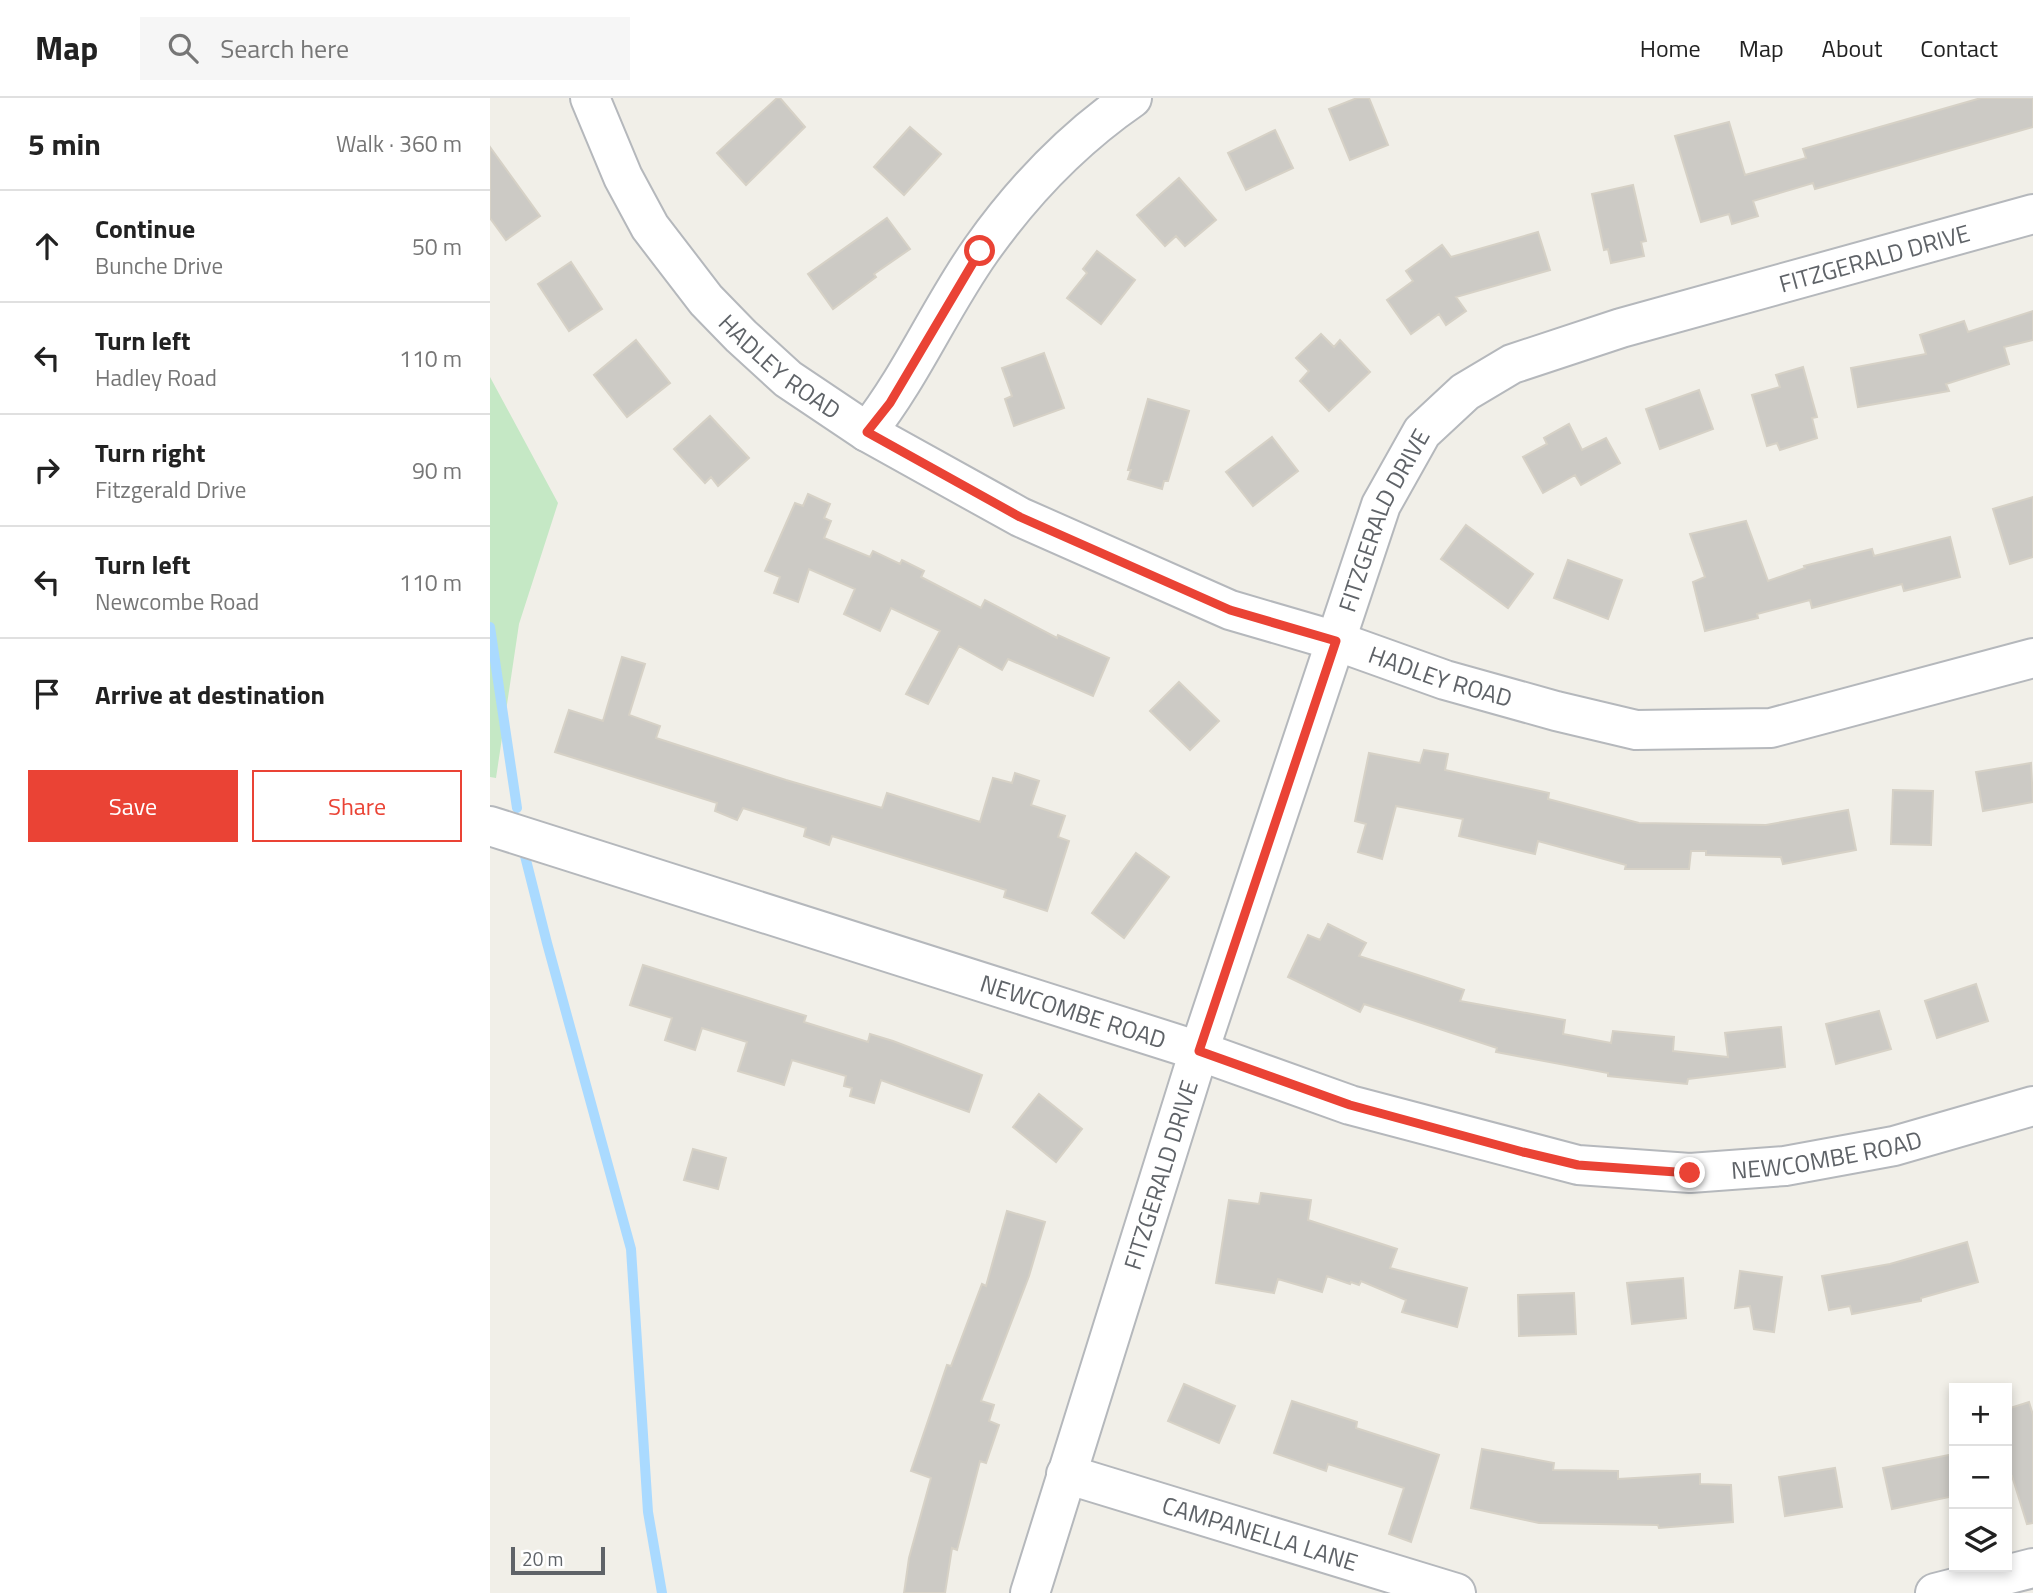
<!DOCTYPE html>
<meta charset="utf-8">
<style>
:root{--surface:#fff;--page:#f6f6f6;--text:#222;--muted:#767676;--line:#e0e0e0;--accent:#ea4335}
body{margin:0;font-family:"Titillium Web",sans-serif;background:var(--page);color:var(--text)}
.controls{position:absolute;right:21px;bottom:21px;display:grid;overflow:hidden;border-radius:0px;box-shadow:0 4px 10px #0003}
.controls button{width:63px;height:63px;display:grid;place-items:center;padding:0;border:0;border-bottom:2px solid var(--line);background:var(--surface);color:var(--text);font:35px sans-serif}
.scale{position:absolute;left:21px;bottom:18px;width:94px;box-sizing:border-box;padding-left:7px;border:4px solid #5f6368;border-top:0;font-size:19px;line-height:24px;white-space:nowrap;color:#5f6368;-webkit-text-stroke:5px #fff;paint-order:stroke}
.stop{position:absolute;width:21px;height:21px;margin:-16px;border:5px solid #ea4335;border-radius:50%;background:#fff}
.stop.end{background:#ea4335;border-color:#fff;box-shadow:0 2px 7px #0008}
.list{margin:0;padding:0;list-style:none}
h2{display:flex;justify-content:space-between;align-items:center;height:91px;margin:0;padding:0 28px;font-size:30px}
h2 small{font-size:23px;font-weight:400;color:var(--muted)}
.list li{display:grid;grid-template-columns:46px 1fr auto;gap:21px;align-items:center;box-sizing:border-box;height:112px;padding:0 28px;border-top:2px solid var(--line)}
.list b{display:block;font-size:26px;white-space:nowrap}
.list p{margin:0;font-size:23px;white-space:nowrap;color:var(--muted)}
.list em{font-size:23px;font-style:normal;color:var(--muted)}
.actions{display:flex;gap:14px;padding:21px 28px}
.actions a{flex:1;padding:16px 0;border:2px solid var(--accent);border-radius:0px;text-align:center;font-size:24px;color:var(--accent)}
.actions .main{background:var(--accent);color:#fff}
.icon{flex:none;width:38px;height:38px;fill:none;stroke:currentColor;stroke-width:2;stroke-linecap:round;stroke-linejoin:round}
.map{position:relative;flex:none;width:1543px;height:1495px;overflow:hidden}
header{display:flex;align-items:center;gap:42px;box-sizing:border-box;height:98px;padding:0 35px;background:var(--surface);border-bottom:2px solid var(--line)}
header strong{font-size:33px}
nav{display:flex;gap:38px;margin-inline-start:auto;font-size:24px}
.search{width:490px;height:63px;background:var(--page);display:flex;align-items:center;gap:18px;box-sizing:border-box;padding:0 24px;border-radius:0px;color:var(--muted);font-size:26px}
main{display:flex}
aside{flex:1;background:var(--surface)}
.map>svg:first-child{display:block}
</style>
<header>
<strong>Map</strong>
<div class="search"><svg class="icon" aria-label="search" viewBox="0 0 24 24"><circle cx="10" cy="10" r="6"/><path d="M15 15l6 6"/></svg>Search here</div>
<nav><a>Home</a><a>Map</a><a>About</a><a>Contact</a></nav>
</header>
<main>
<aside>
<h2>5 min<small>Walk · 360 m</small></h2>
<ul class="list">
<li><svg class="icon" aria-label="ahead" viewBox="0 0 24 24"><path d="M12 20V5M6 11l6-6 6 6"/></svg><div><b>Continue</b><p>Bunche Drive</p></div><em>50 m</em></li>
<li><svg class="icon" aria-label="left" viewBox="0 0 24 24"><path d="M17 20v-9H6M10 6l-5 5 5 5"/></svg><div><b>Turn left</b><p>Hadley Road</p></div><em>110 m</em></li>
<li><svg class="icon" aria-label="right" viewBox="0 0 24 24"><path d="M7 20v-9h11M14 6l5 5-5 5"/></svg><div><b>Turn right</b><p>Fitzgerald Drive</p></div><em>90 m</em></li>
<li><svg class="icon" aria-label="left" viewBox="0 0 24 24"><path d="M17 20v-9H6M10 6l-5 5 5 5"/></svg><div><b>Turn left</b><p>Newcombe Road</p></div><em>110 m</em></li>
<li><svg class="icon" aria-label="arrive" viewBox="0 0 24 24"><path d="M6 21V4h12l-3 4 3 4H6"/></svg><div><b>Arrive at destination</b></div></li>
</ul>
<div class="actions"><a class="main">Save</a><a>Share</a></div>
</aside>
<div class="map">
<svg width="1543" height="1495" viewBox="0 0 1543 1495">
<rect width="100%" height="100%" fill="#f1efe8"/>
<!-- green -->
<path fill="#c5e8c5" d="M 0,279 L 68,405 L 29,526 L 6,680 L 0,679 Z"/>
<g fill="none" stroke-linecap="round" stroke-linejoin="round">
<!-- stream -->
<path stroke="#aadaff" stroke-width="10" d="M 0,529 L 27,710
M 35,758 L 57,845 L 141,1151 L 158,1414 L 172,1495"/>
</g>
<!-- building -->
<path fill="#cccac5" stroke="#d6d1c6" stroke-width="2" d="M 287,0 L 290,0 L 315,29 L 256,87 L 227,55 Z
M 867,0 L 879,0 L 898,47 L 860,62 L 839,11 Z
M 1491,0 L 1543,0 L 1543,29 L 1325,91 L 1323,85 L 1263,103 L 1268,118 L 1242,126 L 1239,116 L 1211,124 L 1185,38 L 1239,24 L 1255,77 L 1316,60 L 1313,51 Z
M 420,29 L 451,56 L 414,97 L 384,69 Z
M 785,32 L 803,70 L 756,92 L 738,55 Z
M 0,49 L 50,118 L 16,142 L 0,120 Z
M 689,80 L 726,122 L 695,148 L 686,138 L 675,148 L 647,117 Z
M 1143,87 L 1156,143 L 1151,144 L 1154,158 L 1121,165 L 1118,151 L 1114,152 L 1102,96 Z
M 397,120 L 420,151 L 384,176 L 386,179 L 343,211 L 318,176 Z
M 1048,134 L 1060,172 L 966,199 L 976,213 L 956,227 L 949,216 L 921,236 L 897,202 L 923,183 L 916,173 L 952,147 L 961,159 Z
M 607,153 L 645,182 L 611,226 L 577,200 L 597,175 L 593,171 Z
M 81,164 L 112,211 L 79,233 L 48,186 Z
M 1543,213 L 1543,242 L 1514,249 L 1519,266 L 1456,286 L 1459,293 L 1368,309 L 1361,270 L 1436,256 L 1430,237 L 1474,223 L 1478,234 Z
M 831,236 L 844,249 L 850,242 L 880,274 L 839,313 L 810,283 L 819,273 L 806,260 Z
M 146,242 L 180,285 L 137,319 L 104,277 Z
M 554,255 L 574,310 L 524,328 L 515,301 L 522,298 L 512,270 Z
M 1313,269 L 1327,319 L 1322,320 L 1327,340 L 1290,352 L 1287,345 L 1277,348 L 1262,297 L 1290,289 L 1286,277 Z
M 1209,292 L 1223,331 L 1170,351 L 1156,311 Z
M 658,301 L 699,313 L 678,383 L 674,383 L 672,391 L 638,381 L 641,372 L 638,372 Z
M 220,318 L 259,360 L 228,388 L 221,379 L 215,385 L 184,351 Z
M 1079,326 L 1092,352 L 1116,340 L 1130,365 L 1091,387 L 1085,377 L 1053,395 L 1033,359 L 1057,346 L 1054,340 Z
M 782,339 L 808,373 L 763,408 L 736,374 Z
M 318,396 L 340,406 L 334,420 L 341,423 L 334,440 L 380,459 L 383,453 L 410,466 L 412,462 L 434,473 L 431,479 L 491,510 L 495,502 L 567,540 L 568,537 L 619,560 L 603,598 L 518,561 L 512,572 L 469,548 L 438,606 L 416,596 L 450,533 L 401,510 L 390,533 L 354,516 L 365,491 L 319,471 L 308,504 L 284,495 L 290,479 L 275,473 L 305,405 L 313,408 Z
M 1543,399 L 1543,459 L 1520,466 L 1503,411 Z
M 1256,423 L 1278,483 L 1315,470 L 1314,468 L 1382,451 L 1384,458 L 1460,439 L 1470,479 L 1414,493 L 1412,486 L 1322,510 L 1320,502 L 1267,516 L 1268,520 L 1215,533 L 1203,484 L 1215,479 L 1200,436 Z
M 976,427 L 1043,476 L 1018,510 L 951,461 Z
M 1078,462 L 1132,482 L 1118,521 L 1064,500 Z
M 132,559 L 155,566 L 139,617 L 170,628 L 166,640 L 296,682 L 392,710 L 397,695 L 490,724 L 503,680 L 522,685 L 525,675 L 549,683 L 541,707 L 575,718 L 568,739 L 579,743 L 557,813 L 514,799 L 516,792 L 488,783 L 342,738 L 339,747 L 314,738 L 316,730 L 253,710 L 247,722 L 225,713 L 227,705 L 65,654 L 79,612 L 113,623 Z
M 689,584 L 729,623 L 700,652 L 660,613 Z
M 934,652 L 958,656 L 955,672 L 1059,695 L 1058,701 L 1149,725 L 1276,727 L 1358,712 L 1366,752 L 1293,766 L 1291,759 L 1216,757 L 1216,753 L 1201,753 L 1199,771 L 1135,771 L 1136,767 L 1048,743 L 1045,756 L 969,738 L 973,721 L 906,708 L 892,761 L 868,754 L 876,726 L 865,723 L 879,655 L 930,665 Z
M 1541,665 L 1543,704 L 1493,713 L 1486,674 Z
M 1403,692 L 1443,693 L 1441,747 L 1401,746 Z
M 646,755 L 679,779 L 634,840 L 602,815 Z
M 838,826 L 876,845 L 869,858 L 974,892 L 970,903 L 1075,922 L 1073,936 L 1121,945 L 1123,933 L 1184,939 L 1183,953 L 1238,959 L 1235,935 L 1291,929 L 1295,969 L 1198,981 L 1197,986 L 1118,978 L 1118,975 L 1006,954 L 1007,950 L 874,906 L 870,914 L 798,879 L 818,837 L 830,842 Z
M 153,867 L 316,918 L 314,924 L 378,944 L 380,936 L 403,943 L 492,977 L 479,1014 L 391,982 L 384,1005 L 360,998 L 362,990 L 354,988 L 356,978 L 302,962 L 294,987 L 248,973 L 257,944 L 212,930 L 205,952 L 175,942 L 182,920 L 140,907 Z
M 1486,886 L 1498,923 L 1447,940 L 1435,903 Z
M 1389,913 L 1401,951 L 1346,966 L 1336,926 Z
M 549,996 L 592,1031 L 566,1064 L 523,1029 Z
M 203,1051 L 236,1060 L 228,1091 L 194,1082 Z
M 771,1095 L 821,1102 L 818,1122 L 907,1151 L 900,1170 L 977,1190 L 967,1229 L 912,1214 L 916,1202 L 871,1183 L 869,1187 L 861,1184 L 860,1186 L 837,1178 L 832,1194 L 788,1181 L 784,1195 L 726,1185 L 739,1102 L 769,1106 Z
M 517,1113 L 555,1124 L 539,1178 L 491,1303 L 504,1307 L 499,1323 L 509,1327 L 496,1365 L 490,1363 L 467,1452 L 462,1450 L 455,1495 L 414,1495 L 419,1460 L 441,1380 L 421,1373 L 457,1267 L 461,1268 L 492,1186 L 496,1188 Z
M 1477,1144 L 1488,1184 L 1431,1200 L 1431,1203 L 1362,1216 L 1360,1208 L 1339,1212 L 1332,1178 L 1400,1166 Z
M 1250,1173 L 1292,1179 L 1284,1234 L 1264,1231 L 1260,1208 L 1245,1210 Z
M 1193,1180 L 1196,1220 L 1142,1226 L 1137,1185 Z
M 1084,1195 L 1086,1236 L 1029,1238 L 1028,1197 Z
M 694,1286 L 745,1308 L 729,1345 L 678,1323 Z
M 802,1303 L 867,1324 L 866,1330 L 949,1357 L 921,1444 L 899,1436 L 914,1390 L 838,1366 L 836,1373 L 784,1355 Z
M 1539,1304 L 1543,1317 L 1543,1425 L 1537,1426 L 1522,1378 L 1517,1380 L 1517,1311 Z
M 992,1351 L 1064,1365 L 1063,1372 L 1128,1373 L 1128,1381 L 1210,1376 L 1210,1386 L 1241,1387 L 1243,1424 L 1169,1430 L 1168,1427 L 1049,1425 L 981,1410 Z
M 1464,1356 L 1464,1398 L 1402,1411 L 1393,1370 Z
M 1345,1370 L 1352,1409 L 1295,1418 L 1289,1379 Z"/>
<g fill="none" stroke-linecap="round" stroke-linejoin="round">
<defs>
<g id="minor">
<path id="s1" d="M 100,0 L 133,79 L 160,129 L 216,202 L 251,238 L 298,281 L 377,334 L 530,419 L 740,512 L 846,543 L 955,582 L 1066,613 L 1146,632 L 1281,630 L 1543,560"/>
<path d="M 377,334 C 422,277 450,210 491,152 C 532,94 584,40 642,0"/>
<path id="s2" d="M 0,728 L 709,953 L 860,1007 L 1088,1067 L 1200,1075 L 1295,1068 L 1404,1048 L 1543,1008"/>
<path id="s3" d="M 576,1376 L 966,1495"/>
<path id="s4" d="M 540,1495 L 709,953 L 891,407 L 932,334 L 975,294 L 1022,266 L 1131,230 L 1543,116"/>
<path d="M 1445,1495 L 1543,1470"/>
</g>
</defs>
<!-- minor casing -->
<use href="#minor" stroke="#b5b8bc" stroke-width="42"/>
<!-- minor -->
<use href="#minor" stroke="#fff" stroke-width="38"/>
</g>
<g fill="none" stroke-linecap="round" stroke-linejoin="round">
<!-- route -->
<path stroke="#ea4335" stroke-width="9" d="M 490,153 L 400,305 L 377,334 L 530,419 L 740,512 L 846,543 L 709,953 L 860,1007 L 1033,1054 L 1088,1067 L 1200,1075"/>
</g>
<g text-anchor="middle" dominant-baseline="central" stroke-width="5" stroke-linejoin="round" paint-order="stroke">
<!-- street labels -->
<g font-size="24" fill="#5f6368" stroke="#fff">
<text stroke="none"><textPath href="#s4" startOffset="1718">FITZGERALD DRIVE</textPath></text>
<text stroke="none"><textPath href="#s1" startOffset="334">HADLEY ROAD</textPath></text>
<text stroke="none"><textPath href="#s4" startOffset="1130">FITZGERALD DRIVE</textPath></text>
<text stroke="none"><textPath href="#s1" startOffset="1069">HADLEY ROAD</textPath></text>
<text stroke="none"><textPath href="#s2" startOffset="612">NEWCOMBE ROAD</textPath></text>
<text stroke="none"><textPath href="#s2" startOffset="1390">NEWCOMBE ROAD</textPath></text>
<text stroke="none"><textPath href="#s4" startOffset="438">FITZGERALD DRIVE</textPath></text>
<text stroke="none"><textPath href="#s3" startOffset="203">CAMPANELLA LANE</textPath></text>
</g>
</g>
</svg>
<div class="controls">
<button>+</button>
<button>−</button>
<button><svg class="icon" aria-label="layers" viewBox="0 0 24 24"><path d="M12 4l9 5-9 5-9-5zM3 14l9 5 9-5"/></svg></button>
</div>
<div class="scale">20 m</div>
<div class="stop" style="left:490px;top:153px"></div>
<div class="stop end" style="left:1200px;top:1075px"></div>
</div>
</main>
